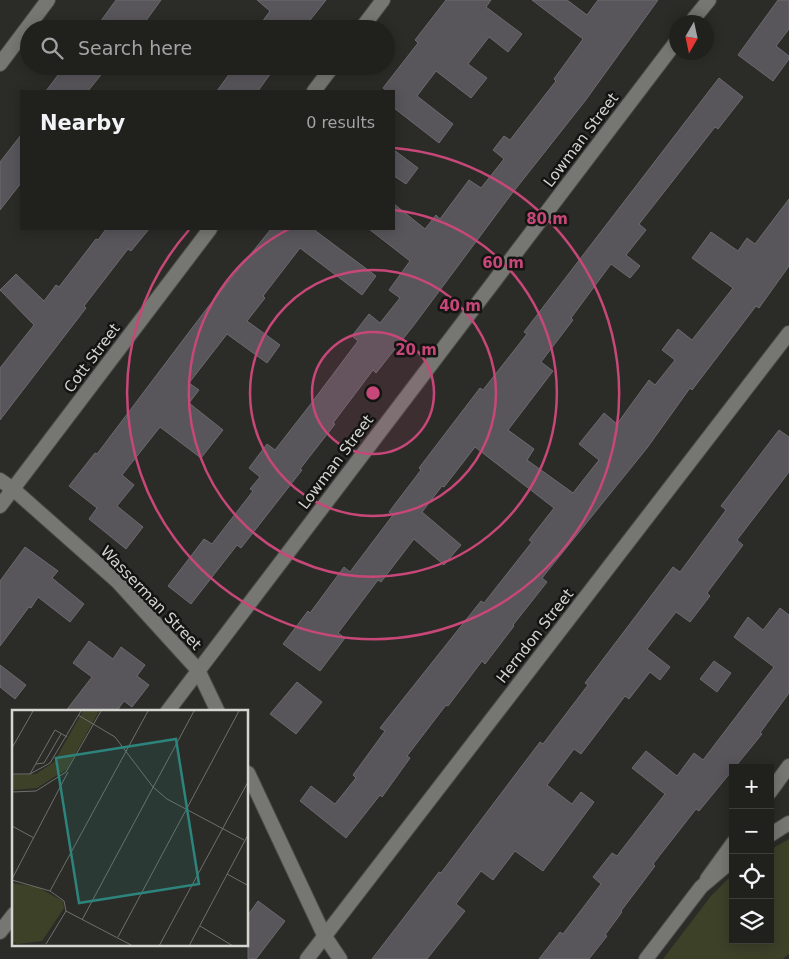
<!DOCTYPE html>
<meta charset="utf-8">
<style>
:root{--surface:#20211d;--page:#2d2e2a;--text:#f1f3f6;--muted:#a2a3a4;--line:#3d3e3b}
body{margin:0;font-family:"DejaVu Sans",sans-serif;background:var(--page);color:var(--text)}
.controls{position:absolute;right:15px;bottom:15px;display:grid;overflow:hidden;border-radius:0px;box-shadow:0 2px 12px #0003}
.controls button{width:45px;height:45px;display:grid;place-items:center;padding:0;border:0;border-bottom:1px solid var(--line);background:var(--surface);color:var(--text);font:25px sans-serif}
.compass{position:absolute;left:669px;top:15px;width:45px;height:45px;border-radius:50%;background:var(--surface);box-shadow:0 2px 12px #0003;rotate:189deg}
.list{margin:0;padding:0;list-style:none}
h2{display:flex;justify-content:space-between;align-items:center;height:65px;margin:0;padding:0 20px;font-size:21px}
h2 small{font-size:16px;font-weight:400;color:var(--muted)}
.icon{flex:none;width:28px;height:28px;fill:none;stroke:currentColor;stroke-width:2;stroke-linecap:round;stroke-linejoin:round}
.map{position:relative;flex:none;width:789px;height:959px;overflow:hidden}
.search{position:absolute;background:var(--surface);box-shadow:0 2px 12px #0003;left:20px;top:20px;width:375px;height:55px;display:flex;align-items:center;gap:12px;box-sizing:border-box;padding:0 18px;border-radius:28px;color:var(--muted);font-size:19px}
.panel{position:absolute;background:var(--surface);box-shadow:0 2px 12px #0003;left:20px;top:90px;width:375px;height:140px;border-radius:0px}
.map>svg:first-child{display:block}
</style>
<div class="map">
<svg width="789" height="959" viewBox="0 0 789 959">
<rect width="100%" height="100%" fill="#2b2c27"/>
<!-- green -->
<path fill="#3d4128" d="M 789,839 L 789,954 L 783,959 L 663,959 L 711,896 L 733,874 L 733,940 L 770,940 L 770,850 Z"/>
<!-- building -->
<path fill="#58565b" stroke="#6d6a6f" d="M 116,0 L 161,0 L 140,29 L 95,29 Z
M 257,0 L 326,0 L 303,29 L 257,29 L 270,11 Z
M 446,0 L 491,0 L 486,7 L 522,34 L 508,52 L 489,37 L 468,64 L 487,78 L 471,98 L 436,71 L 417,96 L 453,124 L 439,143 L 394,108 L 394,91 L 387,91 L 383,88 L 418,43 L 415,40 Z
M 532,0 L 567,0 L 587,15 L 598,0 L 658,0 L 585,101 L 510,196 L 414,325 L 376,373 L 373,370 L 333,423 L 335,424 L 300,469 L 302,470 L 241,548 L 237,545 L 191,604 L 168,586 L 204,539 L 212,544 L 253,491 L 250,489 L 260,477 L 249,468 L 267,444 L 275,450 L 310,405 L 358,341 L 352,336 L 369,314 L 380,323 L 400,298 L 389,290 L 410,261 L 369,229 L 394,229 L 394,204 L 425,229 L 436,215 L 440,219 L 469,180 L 481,188 L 504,159 L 493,150 L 504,136 L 510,140 L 556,81 L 554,79 L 583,39 Z
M 778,0 L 789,0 L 789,29 L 776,46 L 789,56 L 789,59 L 773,81 L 738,55 Z
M 65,66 L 108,66 L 88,91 L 46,91 Z
M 235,66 L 276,66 L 258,91 L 217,91 Z
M 719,78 L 743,97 L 718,129 L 715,127 L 639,224 L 646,230 L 626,255 L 640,266 L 630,278 L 611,264 L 571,318 L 573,320 L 541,362 L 553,371 L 508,430 L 534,449 L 527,460 L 573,493 L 599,460 L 579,444 L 604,413 L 617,424 L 649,380 L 655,385 L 675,360 L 662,350 L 678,329 L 692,340 L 733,288 L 692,258 L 711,232 L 738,251 L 747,238 L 755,244 L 789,199 L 789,266 L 759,308 L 756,306 L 692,390 L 690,388 L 647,448 L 542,578 L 547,582 L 513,625 L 514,626 L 485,664 L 482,661 L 448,706 L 446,705 L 407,756 L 410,758 L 382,797 L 380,795 L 346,838 L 300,801 L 311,786 L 335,804 L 356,778 L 353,775 L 385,731 L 380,728 L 481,601 L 484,603 L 532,542 L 529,540 L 554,508 L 475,447 L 444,487 L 442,486 L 422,512 L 461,545 L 444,565 L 414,539 L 381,582 L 378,580 L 338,633 L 345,638 L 320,671 L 283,644 L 308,611 L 310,613 L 344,567 L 350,572 L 393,515 L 389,512 L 421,470 L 419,468 L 480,388 L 483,390 L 527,334 L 524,332 Z
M 21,135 L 21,183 L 0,210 L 0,162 Z
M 394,150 L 418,168 L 406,184 L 394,176 Z
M 106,229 L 149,229 L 131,251 L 128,249 L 84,306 L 86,308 L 0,420 L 0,368 L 34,325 L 0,290 L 16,274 L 44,301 L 56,285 L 59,287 L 96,239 L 98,240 Z
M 271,229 L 313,229 L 376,276 L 362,295 L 300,248 L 263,296 L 265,298 L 247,321 L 280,345 L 267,363 L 227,334 L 189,383 L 199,390 L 189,403 L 223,430 L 201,458 L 160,427 L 122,475 L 134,485 L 117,506 L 143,527 L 126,549 L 89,519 L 97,508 L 69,486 L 95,453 L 97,454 L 208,307 Z
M 779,430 L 789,437 L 789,472 L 737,540 L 743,545 L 707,593 L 710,596 L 690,622 L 676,612 L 647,649 L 670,667 L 660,680 L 650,672 L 629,699 L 625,696 L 581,754 L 574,749 L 547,785 L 572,804 L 581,792 L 594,802 L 543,871 L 515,851 L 493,880 L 481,871 L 456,904 L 465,911 L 427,959 L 372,959 L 439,872 L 441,873 L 540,742 L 543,744 L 588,685 L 585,683 L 673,567 L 680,572 L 726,510 L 721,506 Z
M 25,547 L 58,571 L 52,578 L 84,604 L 70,622 L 38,597 L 31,608 L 29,607 L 0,646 L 0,581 Z
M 780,608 L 789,615 L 789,693 L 760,733 L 762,734 L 699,811 L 696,809 L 653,864 L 655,866 L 621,911 L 622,912 L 605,935 L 607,936 L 589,959 L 539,959 L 560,932 L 563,934 L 601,884 L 593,877 L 612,853 L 617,856 L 665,794 L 632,768 L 646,751 L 677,776 L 694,753 L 703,760 L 774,667 L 734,637 L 748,617 L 763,630 Z
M 89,641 L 113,659 L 121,647 L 145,665 L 137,676 L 149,685 L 132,707 L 124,701 L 116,712 L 65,712 L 92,677 L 73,663 Z
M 714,661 L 731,673 L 717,692 L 700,679 Z
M 0,665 L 26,685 L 15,699 L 0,687 Z
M 297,682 L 322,702 L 296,734 L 270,714 Z
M 258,901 L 285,921 L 256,959 L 248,959 L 248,915 Z"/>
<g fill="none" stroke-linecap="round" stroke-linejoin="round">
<defs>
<path id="minor" d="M 691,22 L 709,0
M 361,29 L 383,0
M 0,64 L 48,0
M 314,91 L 333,66
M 0,480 L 13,489 L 118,582 L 198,670 L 218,712
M 0,506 L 210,229
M 167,712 L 676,42
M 248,773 L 324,935 L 340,959
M 770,792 L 789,766
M 707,879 L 733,843
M 0,932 L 14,914
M 307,959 L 789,333"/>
<path id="tertiary" d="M 770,835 L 789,823
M 646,959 L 701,887 L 733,860"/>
</defs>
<!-- minor casing -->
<use href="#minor" stroke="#4a4a46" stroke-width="16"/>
<!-- tertiary casing -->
<use href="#tertiary" stroke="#4a4a46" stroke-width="16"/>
<!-- minor -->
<use href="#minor" stroke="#767772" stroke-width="14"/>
<!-- tertiary -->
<use href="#tertiary" stroke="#767772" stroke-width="14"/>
</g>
<!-- distance rings -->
<circle cx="373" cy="393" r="61" fill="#c74779" fill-opacity=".12"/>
<g fill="none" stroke="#c74779" stroke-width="2.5">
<circle cx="373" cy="393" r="61"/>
<circle cx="373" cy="393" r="123"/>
<path d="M394 210A184 184 0 1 1 289 229"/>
<path d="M394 148A246 246 0 1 1 189 230"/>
</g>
<g text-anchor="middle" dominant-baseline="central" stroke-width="5" stroke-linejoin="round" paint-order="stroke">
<!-- street labels -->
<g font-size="15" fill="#d5d5d2" stroke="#141412">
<text transform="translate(581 140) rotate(-53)">Lowman Street</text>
<text transform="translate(92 358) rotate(-53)">Cott Street</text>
<text transform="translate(336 462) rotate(-53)">Lowman Street</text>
<text transform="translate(151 598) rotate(46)">Wasserman Street</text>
<text transform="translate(535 636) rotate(-52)">Herndon Street</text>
</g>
</g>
<!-- overview -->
<g transform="translate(12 710)">
<rect width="236" height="236" fill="#2b2c27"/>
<path d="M 71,1 L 87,1 L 55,59 L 25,78 L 0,80 L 0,65 L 24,64 L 42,52 ZM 0,173 L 25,177 L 51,191 L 52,198 L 30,231 L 5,234 L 0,231 Z" fill="#3d4128"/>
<path fill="none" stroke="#6f706b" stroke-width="1" d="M 66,5 L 103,27 L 141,77 L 155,89 L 232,130M 0,38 L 21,1M 24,54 L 32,53 L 49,24M 0,64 L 18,64 L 38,53 L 69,1M 18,64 L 43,20 L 55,27M 0,82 L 24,81 L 54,62 L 89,1M 0,116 L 22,128M 215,164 L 237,176M 0,169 L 56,62M 0,170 L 38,181 L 52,191 L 54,201 L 121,236M 38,181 L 136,1M 70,210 L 182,1M 188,216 L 221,236M 106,227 L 227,1M 34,234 L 54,201M 147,236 L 237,70M 177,236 L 237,123"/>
<path fill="#2d847d" fill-opacity="0.15" stroke="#2d847d" stroke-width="2.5" d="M 164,29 L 187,174 L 67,193 L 44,48 Z"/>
<rect width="236" height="236" fill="none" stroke="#d5d5d2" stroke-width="2.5"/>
</g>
<circle cx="373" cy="393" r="8" fill="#c74779" stroke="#141412" stroke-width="2.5"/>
<g font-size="15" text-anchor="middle" font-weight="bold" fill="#c74779" stroke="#141412" stroke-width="5" stroke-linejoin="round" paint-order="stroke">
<text x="547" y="224">80 m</text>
<text x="503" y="268">60 m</text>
<text x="460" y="311">40 m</text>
<text x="416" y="355">20 m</text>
</g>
</svg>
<div class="controls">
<button>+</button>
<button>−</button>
<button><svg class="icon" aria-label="locate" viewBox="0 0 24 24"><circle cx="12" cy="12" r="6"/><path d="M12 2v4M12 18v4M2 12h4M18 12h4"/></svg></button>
<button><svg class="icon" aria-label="layers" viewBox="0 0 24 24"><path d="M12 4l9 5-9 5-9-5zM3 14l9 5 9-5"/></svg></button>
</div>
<svg class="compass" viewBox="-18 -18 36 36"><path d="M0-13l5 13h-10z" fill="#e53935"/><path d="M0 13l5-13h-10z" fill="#a2a3a4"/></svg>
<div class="search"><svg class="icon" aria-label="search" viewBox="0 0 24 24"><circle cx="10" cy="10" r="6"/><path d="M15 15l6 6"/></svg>Search here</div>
<section class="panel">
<h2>Nearby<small>0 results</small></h2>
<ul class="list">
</ul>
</section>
</div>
